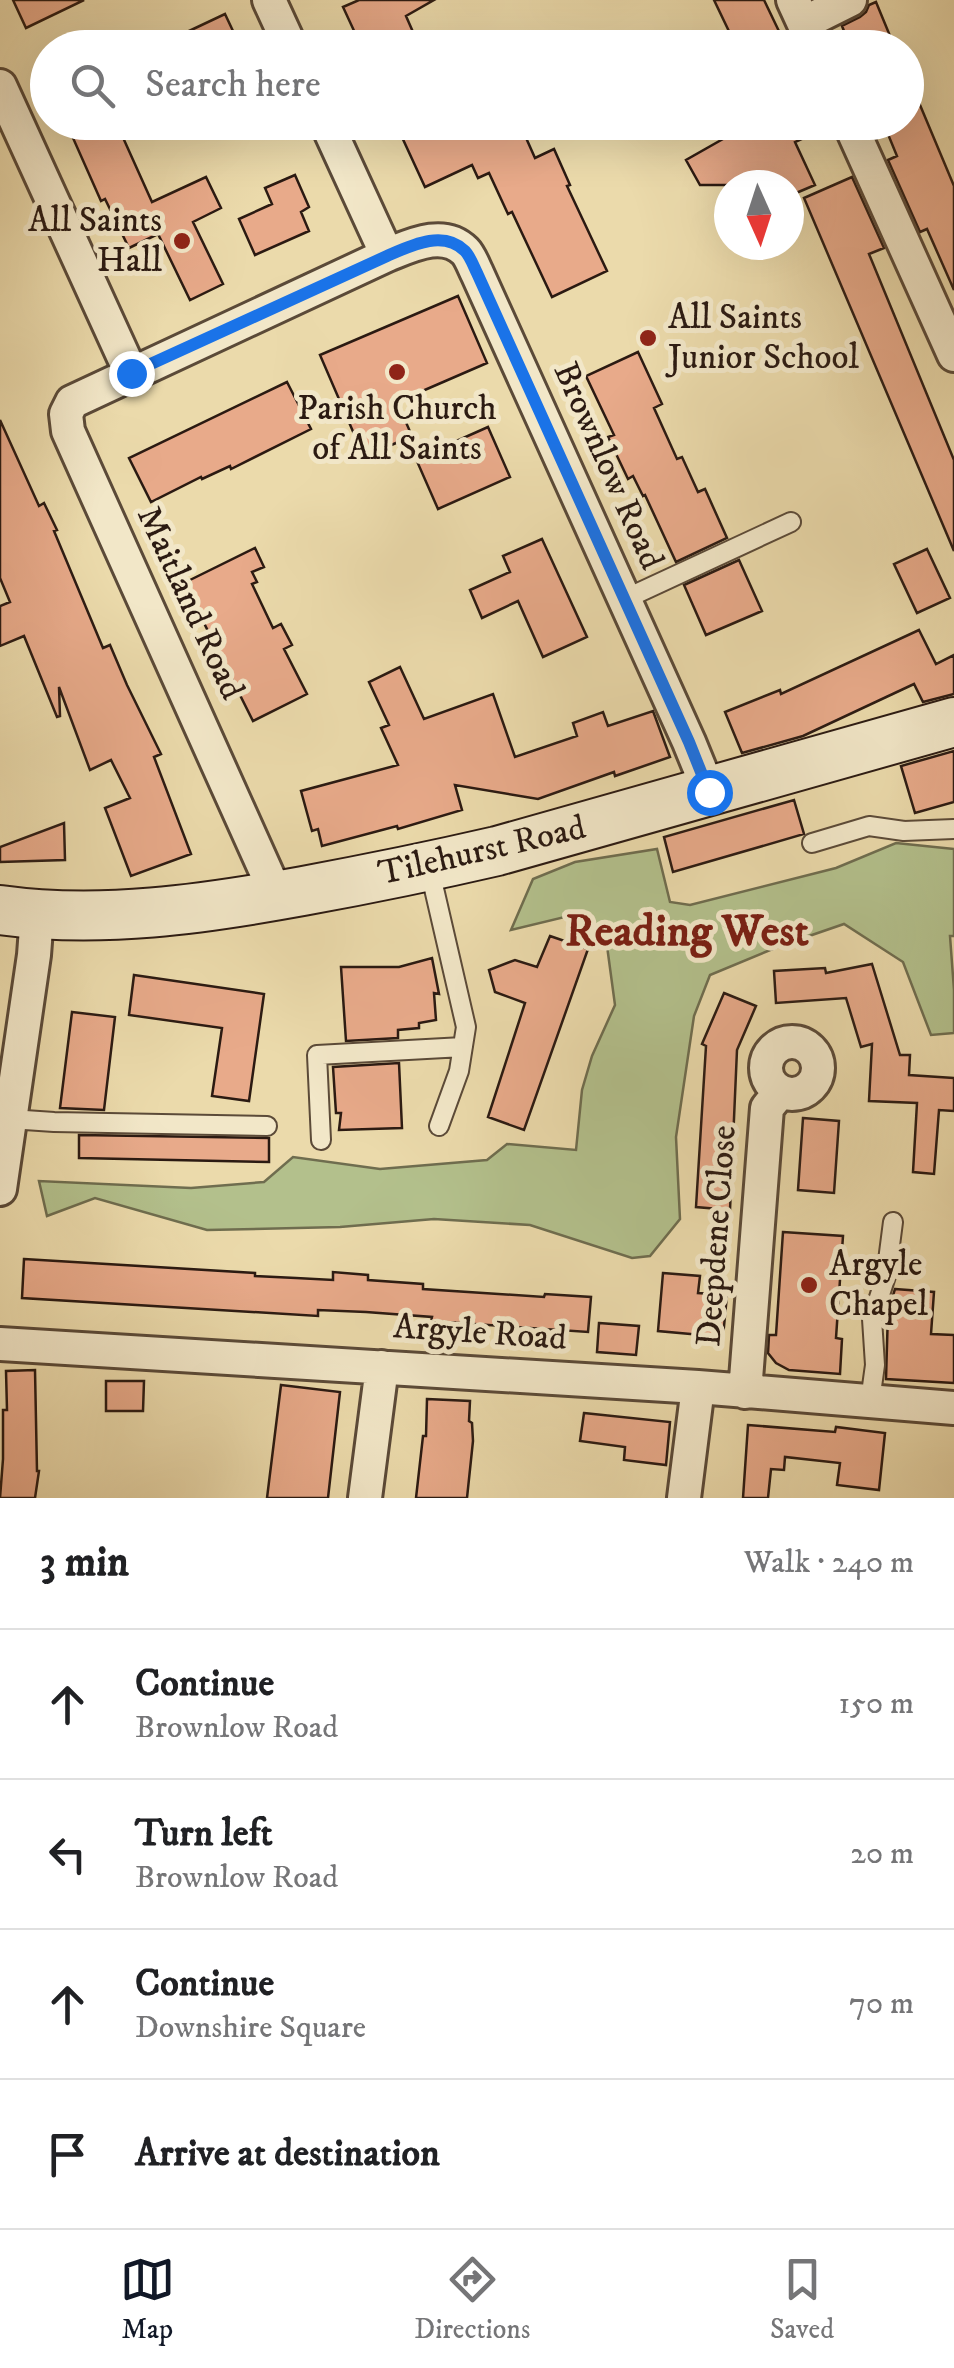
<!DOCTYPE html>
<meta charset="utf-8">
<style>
:root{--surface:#fff;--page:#f2f2f2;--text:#202124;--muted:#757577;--line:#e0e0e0;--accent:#111827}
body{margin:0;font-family:"IM FELL DW Pica",serif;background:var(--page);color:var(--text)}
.compass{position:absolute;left:714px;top:170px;width:90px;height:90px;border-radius:50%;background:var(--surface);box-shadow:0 10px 40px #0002;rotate:177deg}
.stop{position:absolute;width:30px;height:30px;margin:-22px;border:8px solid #1a73e8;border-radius:50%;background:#fff}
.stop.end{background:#1a73e8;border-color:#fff;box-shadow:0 2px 10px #0008}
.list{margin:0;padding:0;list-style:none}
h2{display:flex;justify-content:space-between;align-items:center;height:130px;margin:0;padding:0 40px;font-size:42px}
h2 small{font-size:32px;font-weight:400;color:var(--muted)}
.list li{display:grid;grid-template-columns:65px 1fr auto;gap:30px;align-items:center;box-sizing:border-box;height:150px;padding:0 40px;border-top:2px solid var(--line)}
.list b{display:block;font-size:38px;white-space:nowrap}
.list p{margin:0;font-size:32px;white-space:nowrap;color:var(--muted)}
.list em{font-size:32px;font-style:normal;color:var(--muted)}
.icon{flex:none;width:55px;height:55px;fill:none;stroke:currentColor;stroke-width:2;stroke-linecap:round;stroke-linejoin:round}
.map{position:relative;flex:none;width:954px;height:1498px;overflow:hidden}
.search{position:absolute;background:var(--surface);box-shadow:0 10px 40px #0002;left:30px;right:30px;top:30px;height:110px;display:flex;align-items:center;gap:25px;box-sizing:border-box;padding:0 35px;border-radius:55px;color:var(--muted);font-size:38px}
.sheet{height:730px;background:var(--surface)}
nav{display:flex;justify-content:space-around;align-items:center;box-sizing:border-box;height:140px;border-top:2px solid var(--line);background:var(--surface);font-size:28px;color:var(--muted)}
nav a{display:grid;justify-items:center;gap:5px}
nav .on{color:var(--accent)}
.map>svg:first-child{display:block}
</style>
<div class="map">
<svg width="954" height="1498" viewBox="0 0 954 1498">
<rect width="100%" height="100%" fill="#ebdaab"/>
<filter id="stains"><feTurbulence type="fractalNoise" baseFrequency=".002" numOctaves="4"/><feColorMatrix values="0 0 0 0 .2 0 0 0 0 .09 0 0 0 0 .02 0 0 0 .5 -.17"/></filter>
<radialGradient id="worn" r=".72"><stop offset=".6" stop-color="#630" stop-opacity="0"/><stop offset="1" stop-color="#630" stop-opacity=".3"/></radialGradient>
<!-- green -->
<path fill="#b3c08c" stroke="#6f6d4f" stroke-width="2.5" d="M 896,843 L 954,849 L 954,936 L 950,936 L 954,990 L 954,1033 L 931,1035 L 903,962 L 844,924 L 780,946 L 710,975 L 694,1016 L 676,1137 L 680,1219 L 650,1256 L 632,1258 L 530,1225 L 434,1219 L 340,1227 L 207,1230 L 95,1198 L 47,1216 L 39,1181 L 191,1188 L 264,1182 L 293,1157 L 380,1169 L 487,1160 L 507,1144 L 576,1150 L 582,1090 L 592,1056 L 615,1005 L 605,931 L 581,913 L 511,930 L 533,879 L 575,862 L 657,849 L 670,902 L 690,905 L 836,868 Z"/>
<!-- building -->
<path fill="#e8aa8a" stroke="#2b1a12" stroke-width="2.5" d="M 13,0 L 84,0 L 26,28 Z
M 359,0 L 434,0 L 406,16 L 420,48 L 362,48 L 343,7 Z
M 714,0 L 764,0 L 787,48 L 737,48 Z
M 876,2 L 895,48 L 851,48 L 842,26 L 860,17 L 866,12 L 869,5 Z
M 225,14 L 241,48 L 153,48 Z
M 907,74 L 954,186 L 954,290 L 927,229 L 920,232 L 888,160 L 897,156 L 883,122 L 906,122 Z
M 109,122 L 116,122 L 152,202 L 206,177 L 221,208 L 193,222 L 223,284 L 190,300 L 158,234 L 129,248 L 105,199 L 101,201 L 73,138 Z
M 395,122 L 519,122 L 535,158 L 554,149 L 570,185 L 567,186 L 607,271 L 552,297 L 512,212 L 508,214 L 489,173 L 478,178 L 472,165 L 425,187 Z
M 753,122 L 829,122 L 830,126 L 795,142 L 815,185 L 789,196 L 789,185 L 700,185 L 686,160 Z
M 295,175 L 309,207 L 301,212 L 309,231 L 255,255 L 239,219 L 272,204 L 265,188 Z
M 852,177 L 884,248 L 869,254 L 954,460 L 954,551 L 804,198 Z
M 458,296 L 487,363 L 397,402 L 412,436 L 364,457 L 320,355 Z
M 638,352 L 662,404 L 654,408 L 677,459 L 682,457 L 698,492 L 705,489 L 727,538 L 676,562 L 645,495 L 643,496 L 633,476 L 628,479 L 608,437 L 614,435 L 586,376 Z
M 287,382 L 311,429 L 231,469 L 230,466 L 202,479 L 201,477 L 151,502 L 129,458 Z
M 0,420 L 39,506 L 44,503 L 57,530 L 54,531 L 103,648 L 110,645 L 127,685 L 161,754 L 154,757 L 191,854 L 131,876 L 105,808 L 130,798 L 111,760 L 90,770 L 59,687 L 60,716 L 57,717 L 24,636 L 0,646 L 0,606 L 10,602 L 0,578 Z
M 488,427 L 510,477 L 438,509 L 416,459 Z
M 542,539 L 587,637 L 543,657 L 518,601 L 482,618 L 470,590 L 510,572 L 503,556 Z
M 255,548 L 264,567 L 252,572 L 257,582 L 252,584 L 273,628 L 281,624 L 292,645 L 284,649 L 307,694 L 253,721 L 184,583 Z
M 927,549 L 950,598 L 917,613 L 894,564 Z
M 739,560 L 762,611 L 706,635 L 684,585 Z
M 919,630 L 936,664 L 954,655 L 954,694 L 923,702 L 914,684 L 803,736 L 742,753 L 725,712 L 780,690 L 781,694 Z
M 400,667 L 424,719 L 493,694 L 515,757 L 577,736 L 573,723 L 603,712 L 608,726 L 653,711 L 670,757 L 615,776 L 614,772 L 538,799 L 455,785 L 462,810 L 398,829 L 397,826 L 322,846 L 318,829 L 312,831 L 301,791 L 398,765 L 381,728 L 389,725 L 369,682 Z
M 954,751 L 954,802 L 915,813 L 901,766 Z
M 794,800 L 804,834 L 673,872 L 664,837 Z
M 64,823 L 65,860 L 0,862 L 0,847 Z
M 550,936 L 588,949 L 524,1130 L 488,1117 L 525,1003 L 495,992 L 489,970 L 515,960 L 537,967 Z
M 432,958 L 439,994 L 434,993 L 436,1020 L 419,1023 L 419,1028 L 398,1030 L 398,1038 L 346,1041 L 341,967 L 399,967 Z
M 872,964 L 900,1055 L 910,1055 L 909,1075 L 954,1078 L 954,1111 L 939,1110 L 934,1174 L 913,1172 L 917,1103 L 869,1101 L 872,1044 L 861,1047 L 846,998 L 776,1003 L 774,971 L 825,968 L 826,973 Z
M 134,975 L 264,994 L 249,1101 L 212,1096 L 222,1028 L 129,1015 Z
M 724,993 L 756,1006 L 737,1050 L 730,1210 L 696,1207 L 706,1046 L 702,1044 Z
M 72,1012 L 115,1017 L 104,1110 L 60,1108 Z
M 399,1063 L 402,1128 L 339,1130 L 341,1113 L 336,1113 L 333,1067 Z
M 803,1118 L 839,1121 L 834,1193 L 798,1190 Z
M 79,1135 L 269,1138 L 269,1162 L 79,1158 Z
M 783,1232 L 843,1236 L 836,1338 L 842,1339 L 840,1374 L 789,1370 L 776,1363 L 768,1353 L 769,1335 L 776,1335 Z
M 24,1259 L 255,1273 L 255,1276 L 296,1278 L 333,1280 L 333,1272 L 368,1275 L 368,1280 L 423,1284 L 423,1289 L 544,1297 L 545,1294 L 591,1297 L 588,1332 L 431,1321 L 432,1317 L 366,1312 L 318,1310 L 318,1316 L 22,1298 Z
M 663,1273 L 700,1276 L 698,1293 L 727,1295 L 723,1337 L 658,1331 Z
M 895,1289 L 934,1292 L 931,1334 L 954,1335 L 954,1383 L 886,1379 L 888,1311 Z
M 599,1323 L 639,1326 L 636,1355 L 597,1352 Z
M 35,1370 L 37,1471 L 39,1471 L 35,1498 L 0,1498 L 3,1459 L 3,1410 L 7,1410 L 6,1371 Z
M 106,1381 L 144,1381 L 143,1411 L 106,1411 Z
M 281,1385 L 340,1392 L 328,1498 L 267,1498 Z
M 427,1399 L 470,1401 L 469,1421 L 472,1423 L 473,1441 L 467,1498 L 416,1498 L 423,1436 L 426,1436 Z
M 584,1413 L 670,1422 L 666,1465 L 624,1460 L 625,1447 L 580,1441 Z
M 748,1425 L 835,1432 L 836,1427 L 885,1433 L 879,1490 L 837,1485 L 840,1463 L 785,1457 L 784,1470 L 771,1469 L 768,1498 L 743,1498 Z"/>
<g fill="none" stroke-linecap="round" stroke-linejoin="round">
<defs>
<path id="lane" d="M 625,599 L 791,522
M 812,843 L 869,826 L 904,831 L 954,829
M 429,867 L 466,1027 L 459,1071 L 439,1126
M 10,1119 L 54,1122 L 267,1126
M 321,1140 L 317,1055 L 463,1047
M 870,1401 L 875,1365 L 872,1319 L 886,1276 L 893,1222"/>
<path id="street" d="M 269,0 L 291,48
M 793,0 L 815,48
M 804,23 L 850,0
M 0,86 L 131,373
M 326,122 L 387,255
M 849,122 L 954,355
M 277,896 L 68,431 L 66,414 L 72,402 L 387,255 C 410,246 443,229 465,251 C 470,256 474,267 477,273 L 689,742 L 709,791
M766 1068a26 26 0 1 1 52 0a26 26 0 1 1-52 0Z
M 0,1189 L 34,955 L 37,915
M 0,1344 L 698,1387 L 954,1408
M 745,1392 L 767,1108 L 780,1092
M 365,1498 L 382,1367
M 684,1498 L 698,1387"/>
<path id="secondary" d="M 0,910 C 100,924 204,909 303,891 C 368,879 432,866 497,851 L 954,722"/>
</defs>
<!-- lane casing -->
<use href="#lane" stroke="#5b4a38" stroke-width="22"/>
<!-- street casing -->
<use href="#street" stroke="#5b4a38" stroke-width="38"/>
<!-- secondary casing -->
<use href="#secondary" stroke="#2b1a12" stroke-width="52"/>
<!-- lane -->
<use href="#lane" stroke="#f2e7c8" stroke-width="18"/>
<!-- street -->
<use href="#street" stroke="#f2e7c8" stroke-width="32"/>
<!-- secondary -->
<use href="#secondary" stroke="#f2e7c8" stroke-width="48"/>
</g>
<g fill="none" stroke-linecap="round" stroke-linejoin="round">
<!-- route -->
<path stroke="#1a73e8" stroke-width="12" d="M 131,373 L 387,256 C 410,246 443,229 465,251 C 470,256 474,267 477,273 L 689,742 L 709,792"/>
</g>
<!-- markers -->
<g fill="#8f2418" stroke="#f2e7c8" stroke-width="4">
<circle cx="182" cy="241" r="10"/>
<circle cx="648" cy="338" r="10"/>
<circle cx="397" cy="372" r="10"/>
<circle cx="809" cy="1285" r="10"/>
</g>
<g text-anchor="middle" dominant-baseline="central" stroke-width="10" stroke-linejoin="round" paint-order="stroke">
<!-- poi labels -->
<g font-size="35" fill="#2b1a12" stroke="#f2e7c8" text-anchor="start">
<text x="162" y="221" text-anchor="end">All Saints<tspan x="162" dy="40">Hall</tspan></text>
<text x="668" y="318">All Saints<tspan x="668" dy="40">Junior School</tspan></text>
<text x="397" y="409" text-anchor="middle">Parish Church<tspan x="397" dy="40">of All Saints</tspan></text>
<text x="829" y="1265">Argyle<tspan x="829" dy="40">Chapel</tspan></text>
</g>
<!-- street labels -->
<g font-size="35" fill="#2b1a12" stroke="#f2e7c8">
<text transform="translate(608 466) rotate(66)">Brownlow Road</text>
<text transform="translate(190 603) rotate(65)">Maitland Road</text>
<text transform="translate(482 851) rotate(-13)">Tilehurst Road</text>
<text transform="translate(717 1236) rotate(-86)">Deepdene Close</text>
<text transform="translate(480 1333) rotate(4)">Argyle Road</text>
</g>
<!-- district labels -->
<g font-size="45" font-weight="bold" fill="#7a1f14" stroke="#f2e7c8">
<text x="687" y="932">Reading West</text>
</g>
</g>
<rect width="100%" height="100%" filter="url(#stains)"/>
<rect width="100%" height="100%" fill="url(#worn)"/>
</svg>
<svg class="compass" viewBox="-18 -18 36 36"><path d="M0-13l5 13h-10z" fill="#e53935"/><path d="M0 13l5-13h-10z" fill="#757577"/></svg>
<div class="stop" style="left:709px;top:792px"></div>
<div class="stop end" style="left:131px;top:373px"></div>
<div class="search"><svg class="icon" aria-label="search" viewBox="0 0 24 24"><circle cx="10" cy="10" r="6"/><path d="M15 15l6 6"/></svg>Search here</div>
</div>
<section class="sheet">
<h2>3 min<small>Walk · 240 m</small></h2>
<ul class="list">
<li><svg class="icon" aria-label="ahead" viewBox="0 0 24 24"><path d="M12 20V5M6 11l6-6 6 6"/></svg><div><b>Continue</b><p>Brownlow Road</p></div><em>150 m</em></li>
<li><svg class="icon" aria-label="left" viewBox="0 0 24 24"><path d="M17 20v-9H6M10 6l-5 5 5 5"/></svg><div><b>Turn left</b><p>Brownlow Road</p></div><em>20 m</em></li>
<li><svg class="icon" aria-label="ahead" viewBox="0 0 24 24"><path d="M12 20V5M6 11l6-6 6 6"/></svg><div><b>Continue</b><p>Downshire Square</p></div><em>70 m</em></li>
<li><svg class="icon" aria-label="arrive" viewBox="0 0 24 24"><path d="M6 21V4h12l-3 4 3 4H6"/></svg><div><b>Arrive at destination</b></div></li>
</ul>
</section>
<nav>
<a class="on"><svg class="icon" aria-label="map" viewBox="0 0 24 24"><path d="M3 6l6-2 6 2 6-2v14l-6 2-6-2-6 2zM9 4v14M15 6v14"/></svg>Map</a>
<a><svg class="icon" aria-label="directions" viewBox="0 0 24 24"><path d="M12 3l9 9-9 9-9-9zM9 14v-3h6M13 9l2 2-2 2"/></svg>Directions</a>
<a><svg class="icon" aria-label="saved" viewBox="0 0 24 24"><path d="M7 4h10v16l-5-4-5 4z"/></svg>Saved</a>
</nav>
